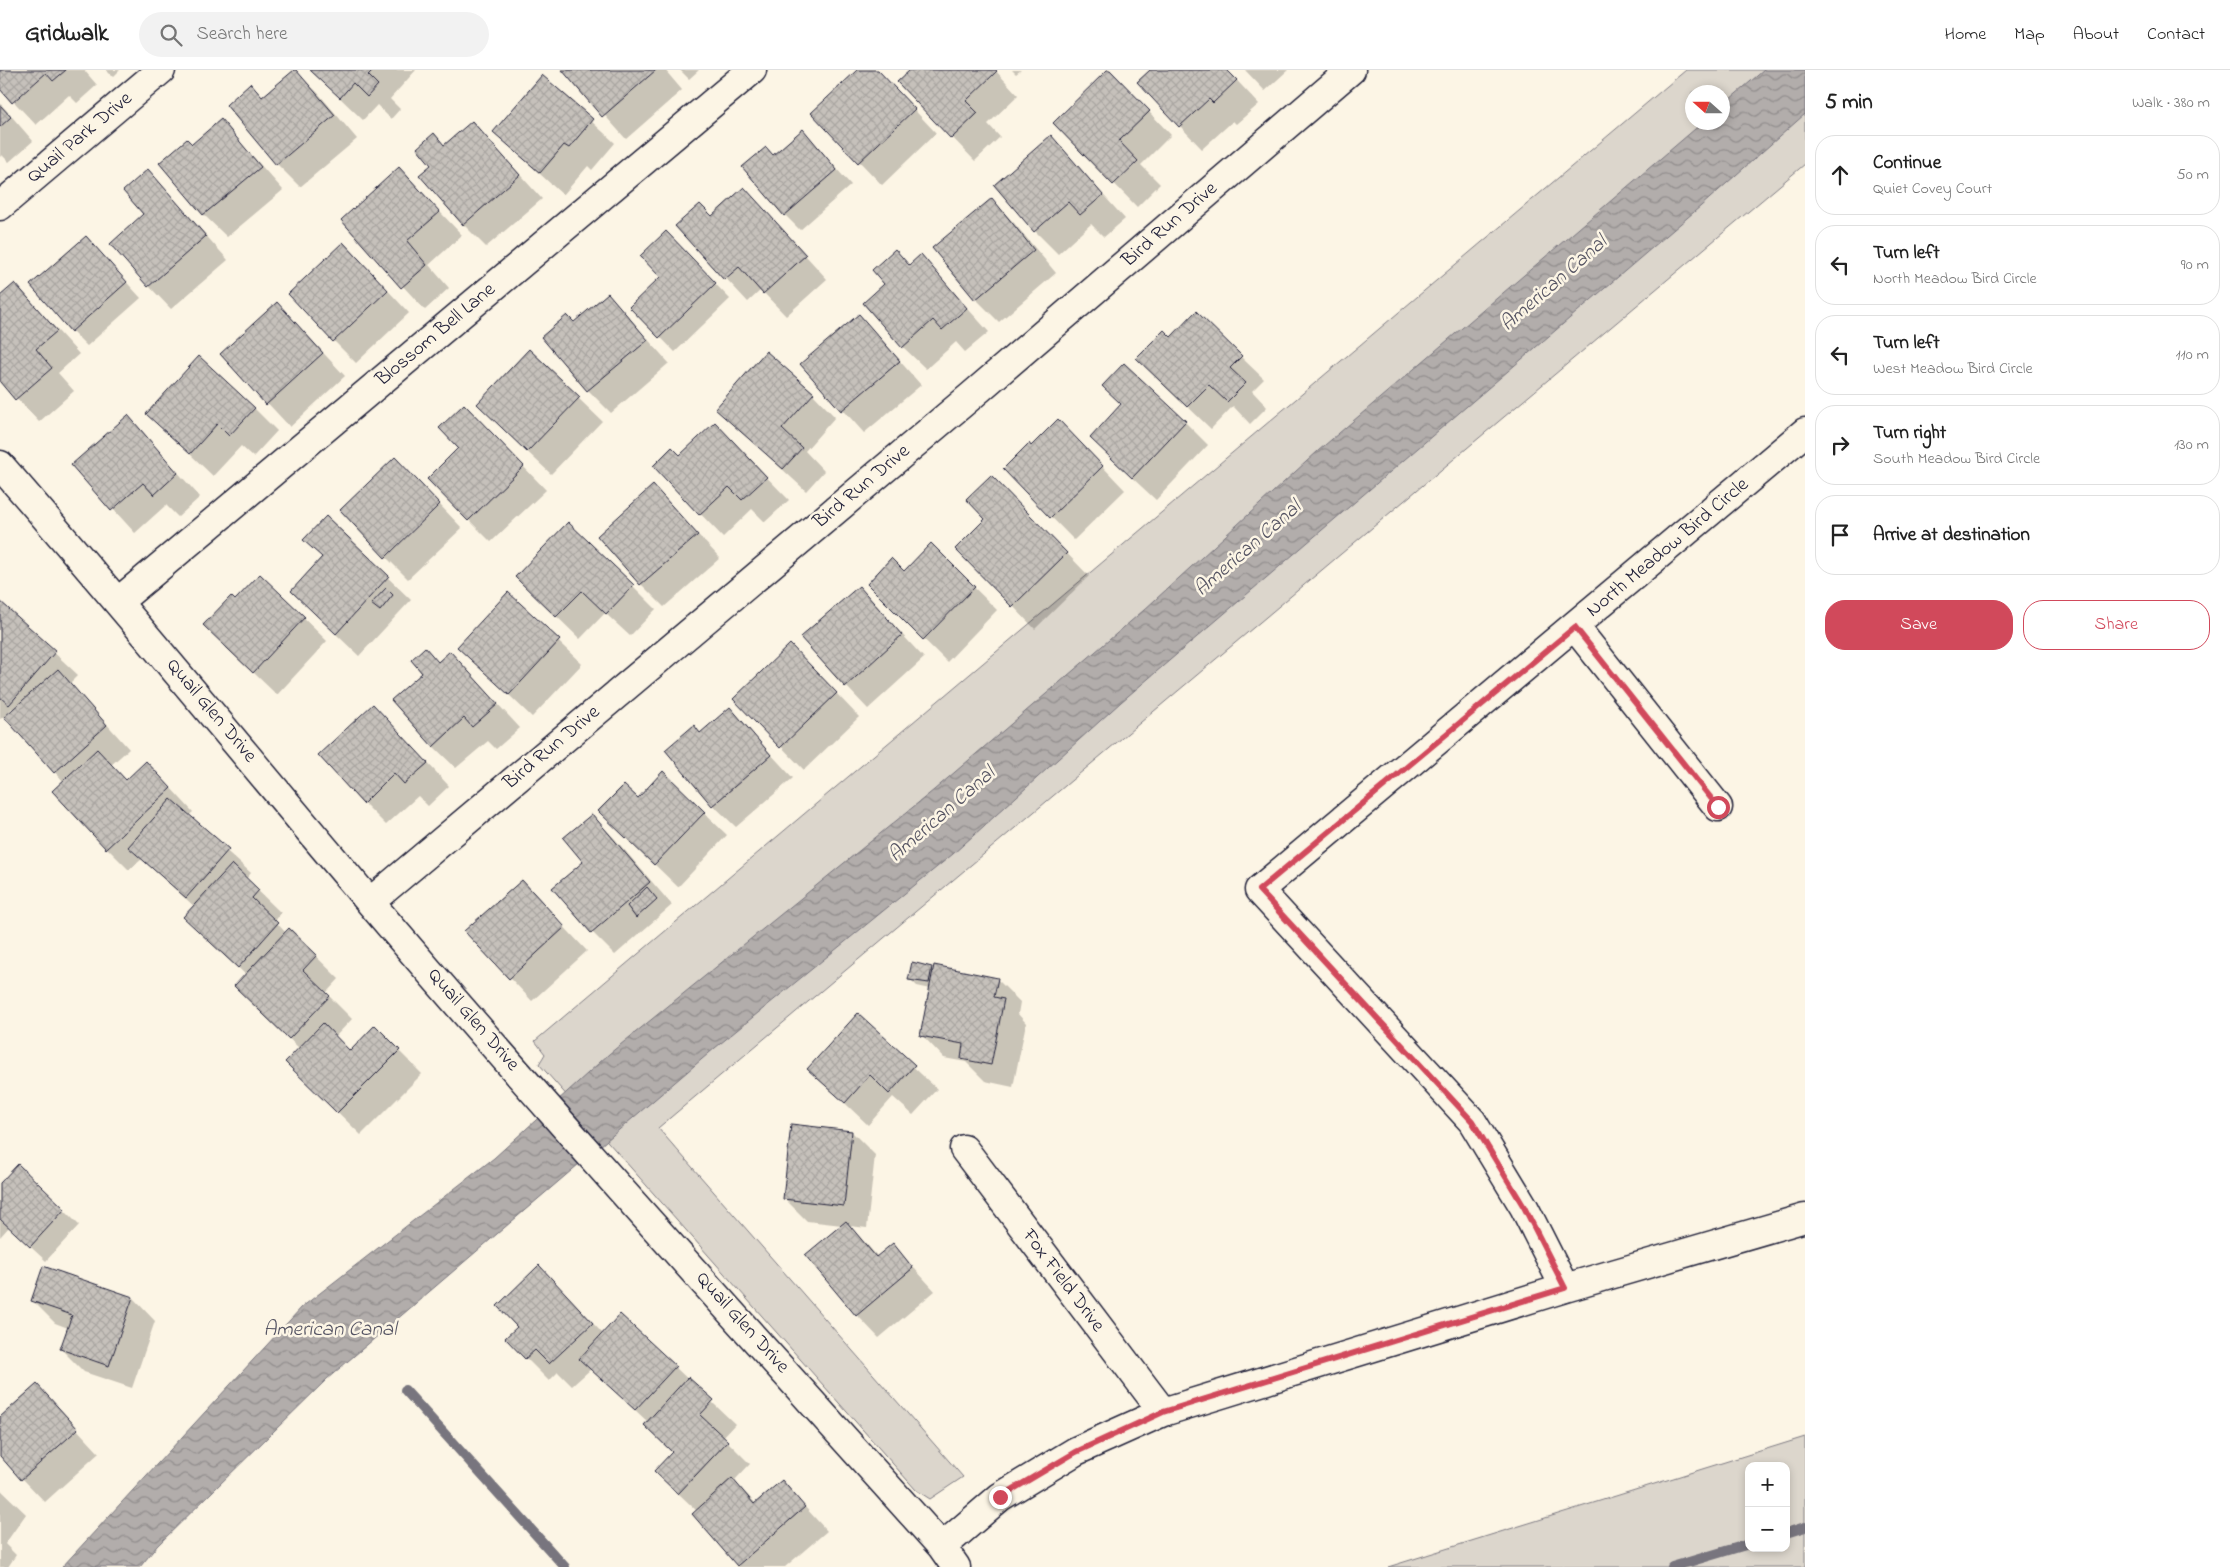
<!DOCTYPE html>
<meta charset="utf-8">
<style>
:root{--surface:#fff;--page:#f2f2f2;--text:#222;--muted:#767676;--line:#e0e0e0;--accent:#d1495b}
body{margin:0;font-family:"Indie Flower",sans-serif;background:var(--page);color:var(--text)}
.controls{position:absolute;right:15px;bottom:15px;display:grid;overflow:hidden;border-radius:10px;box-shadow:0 2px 8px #0003}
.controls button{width:45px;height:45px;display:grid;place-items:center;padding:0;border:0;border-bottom:1px solid var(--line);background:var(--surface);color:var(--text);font:25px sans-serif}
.compass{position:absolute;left:1685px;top:15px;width:45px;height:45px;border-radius:50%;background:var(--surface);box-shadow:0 2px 8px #0003;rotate:291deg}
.stop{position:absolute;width:15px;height:15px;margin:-11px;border:4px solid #d1495b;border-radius:50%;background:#fff}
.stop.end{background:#d1495b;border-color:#fff;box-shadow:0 1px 5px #0008}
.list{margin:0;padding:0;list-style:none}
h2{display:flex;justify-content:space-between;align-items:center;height:65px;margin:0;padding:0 20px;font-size:21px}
h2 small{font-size:16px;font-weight:400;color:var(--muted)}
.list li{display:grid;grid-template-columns:32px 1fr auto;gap:15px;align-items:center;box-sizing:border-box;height:80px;margin:0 10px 10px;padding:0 10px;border:1px solid var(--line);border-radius:20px}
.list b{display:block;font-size:19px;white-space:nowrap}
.list p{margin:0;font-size:16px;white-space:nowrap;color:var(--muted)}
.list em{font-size:16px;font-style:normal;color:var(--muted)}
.actions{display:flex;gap:10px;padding:15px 20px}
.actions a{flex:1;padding:11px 0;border:1px solid var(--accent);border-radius:20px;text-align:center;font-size:18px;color:var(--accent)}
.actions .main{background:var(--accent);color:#fff}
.icon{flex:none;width:28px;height:28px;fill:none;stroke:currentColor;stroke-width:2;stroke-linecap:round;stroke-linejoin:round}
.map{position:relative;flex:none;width:1805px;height:1497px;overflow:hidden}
header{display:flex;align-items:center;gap:30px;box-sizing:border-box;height:70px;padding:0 25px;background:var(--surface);border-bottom:1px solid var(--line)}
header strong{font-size:24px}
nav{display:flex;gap:28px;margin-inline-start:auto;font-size:18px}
.search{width:350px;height:45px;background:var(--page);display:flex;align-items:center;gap:12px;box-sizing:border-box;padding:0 18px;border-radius:28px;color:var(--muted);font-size:19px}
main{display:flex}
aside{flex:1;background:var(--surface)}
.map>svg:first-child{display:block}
</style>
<header>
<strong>Gridwalk</strong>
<div class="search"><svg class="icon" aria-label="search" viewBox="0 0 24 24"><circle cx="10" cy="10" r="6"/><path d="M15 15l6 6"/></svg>Search here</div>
<nav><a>Home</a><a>Map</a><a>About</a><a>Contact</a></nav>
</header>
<main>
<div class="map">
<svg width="1805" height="1497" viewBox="0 0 1805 1497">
<defs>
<pattern id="water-waves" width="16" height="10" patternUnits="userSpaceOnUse" patternTransform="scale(1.25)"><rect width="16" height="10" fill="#b2adab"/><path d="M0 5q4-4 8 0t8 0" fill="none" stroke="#908c8c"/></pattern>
<pattern id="building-cross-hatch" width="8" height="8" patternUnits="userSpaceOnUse" patternTransform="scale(1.25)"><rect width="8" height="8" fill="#c6c1bb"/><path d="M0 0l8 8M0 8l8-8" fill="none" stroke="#aaa6a2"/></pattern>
</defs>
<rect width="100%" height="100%" fill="#fcf5e5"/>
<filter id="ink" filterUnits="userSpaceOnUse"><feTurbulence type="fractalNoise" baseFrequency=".02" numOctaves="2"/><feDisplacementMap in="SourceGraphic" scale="10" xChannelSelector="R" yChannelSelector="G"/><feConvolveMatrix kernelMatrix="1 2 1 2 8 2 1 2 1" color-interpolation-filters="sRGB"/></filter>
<g filter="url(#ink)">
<!-- green -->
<path fill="#dcd6cc" stroke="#7f7c84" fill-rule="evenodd" d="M 1686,0 L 1805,0 L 1805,94 L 658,1058 L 963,1407 L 930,1429 L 916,1420 L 539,994 L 545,984 L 535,971 ZM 1692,22 L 1722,22 L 1722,52 L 1692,52 Z
M 1805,1367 L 1805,1497 L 1388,1497 ZM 1749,1396 L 1786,1396 L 1786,1478 L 1749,1478 Z"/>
<!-- water -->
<path fill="url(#water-waves)" stroke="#78757e" d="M 1764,0 L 1805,0 L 1805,44 L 1701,136 L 1121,632 L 953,784 L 715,978 L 327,1309 L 157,1476 L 140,1497 L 62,1497 L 302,1237 L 494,1088 L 609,984 L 934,720 L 1144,540 L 1318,381 L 1702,53 L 1722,52 L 1723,35 Z"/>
<!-- shadow -->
<path fill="#0003" fill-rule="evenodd" d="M 0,0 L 84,0 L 97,15 L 77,33 L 69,25 L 36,55 L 0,17 Z
M 106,0 L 120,0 L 113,7 Z
M 311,0 L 416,0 L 390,29 L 400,39 L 391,49 L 377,35 L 363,50 Z
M 564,0 L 665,0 L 682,20 L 626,69 Z
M 680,0 L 699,0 L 689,9 Z
M 859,0 L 877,0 L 936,63 L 882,115 L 813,43 Z
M 912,0 L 995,0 L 1018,25 L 988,54 L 1000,67 L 975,91 L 899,12 Z
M 1012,0 L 1021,0 L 1016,4 Z
M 1152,0 L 1227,0 L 1259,34 L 1236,54 L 1233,51 L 1202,79 L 1138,12 Z
M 1245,0 L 1288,0 L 1265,21 Z
M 295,1 L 318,23 L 357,69 L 300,117 L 277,94 L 227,35 L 250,15 L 263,28 Z
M 542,6 L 615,73 L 592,100 L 588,96 L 563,125 L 494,62 Z
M 1131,23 L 1171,65 L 1141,95 L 1160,114 L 1137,137 L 1055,53 Z
M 0,33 L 33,71 L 9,92 L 2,85 L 0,87 Z
M 221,51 L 283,120 L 227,167 L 204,145 L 161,93 L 192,76 Z
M 472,52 L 542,129 L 486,177 L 463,154 L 433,95 L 434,65 L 445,76 Z
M 803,61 L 851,115 L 800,160 L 785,145 L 774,86 Z
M 1051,67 L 1125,149 L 1104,167 L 1091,154 L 1058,184 L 1035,161 Z
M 399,99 L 462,165 L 429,195 L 449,218 L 425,240 L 342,150 Z
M 148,101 L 228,190 L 171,239 L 149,216 L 145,145 Z
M 744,118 L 827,209 L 786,246 L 761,220 L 748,232 L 677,156 L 712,147 Z
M 992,130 L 1014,153 L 1056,203 L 999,252 L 976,229 Z
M 666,163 L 730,229 L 675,282 L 631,237 L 662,207 Z
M 86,168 L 141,228 L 87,276 L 72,261 Z
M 895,181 L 910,196 L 920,186 L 989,262 L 965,282 L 956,272 L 926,299 L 903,277 L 886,214 Z
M 366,197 L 409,243 L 356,293 L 334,271 Z
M 15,214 L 79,284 L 58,303 L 74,321 L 39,352 L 0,310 L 0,227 Z
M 608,225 L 669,293 L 611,343 L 588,320 L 543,267 L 574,254 Z
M 277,234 L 345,306 L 290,357 L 222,284 Z
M 859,245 L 921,315 L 864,363 L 802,294 Z
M 1171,269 L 1241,287 L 1264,309 L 1252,321 L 1267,337 L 1250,354 L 1233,336 L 1211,359 L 1161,311 Z
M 529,281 L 602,351 L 551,404 L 501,357 Z
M 813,324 L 835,347 L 805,381 L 824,401 L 806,421 L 717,339 Z
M 1122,334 L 1185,352 L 1208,375 L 1156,430 L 1114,391 Z
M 254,338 L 277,361 L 253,387 L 241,376 L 213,406 L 148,344 Z
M 128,347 L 200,427 L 178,447 L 166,435 L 135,463 L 73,395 Z
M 486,358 L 546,420 L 491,472 L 469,450 Z
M 1081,374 L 1125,420 L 1074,470 L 1004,399 L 1031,377 Z
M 737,377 L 789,430 L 765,452 L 752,439 L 723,467 L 654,396 L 680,387 Z
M 418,412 L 462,458 L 408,509 L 386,487 Z
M 653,417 L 720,488 L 664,537 L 641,514 Z
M 1014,429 L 1089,506 L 1035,559 L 1013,536 Z
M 326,448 L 411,530 L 359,586 L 315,544 L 323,488 L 305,470 Z
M 931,475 L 997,540 L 947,592 L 868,514 L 904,503 Z
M 260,506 L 327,571 L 277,625 L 228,578 L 235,532 Z
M 516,507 L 633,516 L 656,539 L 630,566 L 605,543 L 580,569 Z
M 859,518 L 924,588 L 868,639 L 846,616 Z
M 508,524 L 582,594 L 532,647 L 459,577 Z
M 0,532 L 78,605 L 70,613 L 129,679 L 111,695 L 127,711 L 169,716 L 193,742 L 188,746 L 251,803 L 246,809 L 281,843 L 275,851 L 286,863 L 289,860 L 339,909 L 326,923 L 352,949 L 335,967 L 350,982 L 375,957 L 422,1004 L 361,1065 L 287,992 L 300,979 L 258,939 L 246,905 L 185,847 L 195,837 L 142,789 L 129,800 L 107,778 L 64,712 L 5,646 L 0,649 ZM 12,638 L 14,640 L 8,645 L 7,644 Z
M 450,582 L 520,658 L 496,679 L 488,671 L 456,698 L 433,676 L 439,593 Z
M 813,599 L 859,647 L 804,700 L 735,629 Z
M 729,639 L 793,708 L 736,757 L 713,735 L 694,657 L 701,664 Z
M 396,659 L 449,716 L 428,736 L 418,726 L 386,755 L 364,733 Z
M 704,743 L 727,765 L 678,817 L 623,764 Z
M 592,745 L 614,768 L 672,835 L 615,885 L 592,862 L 585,792 Z
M 522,812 L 587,881 L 532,931 L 466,861 Z
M 931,898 L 934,901 L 997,909 L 1020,932 L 1018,944 L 1026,953 L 1013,1017 L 985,1011 L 966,992 L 944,988 L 922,965 L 931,919 L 917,916 L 910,909 Z
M 858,945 L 937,1019 L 913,1045 L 893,1027 L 868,1055 L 809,999 Z
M 852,1062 L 875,1085 L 867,1158 L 850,1156 L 878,1187 L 893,1175 L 935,1221 L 879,1268 L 857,1245 L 842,1155 L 807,1151 L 784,1128 Z
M 0,1115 L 64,1140 L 79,1155 L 46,1191 L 9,1157 L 0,1167 Z
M 43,1197 L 133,1228 L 155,1251 L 132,1318 L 84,1302 L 61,1279 L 68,1258 L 55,1253 L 32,1230 Z
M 562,1220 L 603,1264 L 675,1297 L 735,1354 L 723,1367 L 750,1394 L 734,1411 L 756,1434 L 782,1412 L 827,1461 L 785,1497 L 739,1497 L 693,1444 L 697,1441 L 678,1423 L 673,1382 L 648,1352 L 591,1299 L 572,1316 L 558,1302 L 549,1311 L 526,1288 Z
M 37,1316 L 99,1383 L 45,1432 L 0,1385 L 0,1349 Z
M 0,1419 L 26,1444 L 5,1474 L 16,1485 L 8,1497 L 0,1497 Z"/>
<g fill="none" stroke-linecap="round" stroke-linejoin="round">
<!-- stream -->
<path stroke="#78757e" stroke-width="10" d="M 405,1320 L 565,1497
M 1786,1463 L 1805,1457
M 1672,1497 L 1749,1474"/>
</g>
<!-- building -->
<path fill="url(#building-cross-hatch)" stroke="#22223b" d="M 0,0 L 66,0 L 53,11 L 46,3 L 12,33 L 0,19 Z
M 294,0 L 296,0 L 335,45 L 276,95 L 226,35 L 250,13 L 262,27 Z
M 310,0 L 373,0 L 368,5 L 378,15 L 367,27 L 353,13 L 340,28 Z
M 562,0 L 656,0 L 602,47 Z
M 857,0 L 878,0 L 915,39 L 858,93 L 811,43 Z
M 910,0 L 996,0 L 997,1 L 966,31 L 978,43 L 951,69 L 897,12 Z
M 1107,0 L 1110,0 L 1150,41 L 1119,71 L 1138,91 L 1113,115 L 1053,53 Z
M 1150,0 L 1227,0 L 1237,10 L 1213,33 L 1209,29 L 1179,57 L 1137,12 Z
M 542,5 L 593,49 L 569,78 L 564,75 L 540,103 L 493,62 Z
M 0,35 L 11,47 L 0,57 Z
M 221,49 L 261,97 L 203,145 L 159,93 L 187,69 L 192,74 Z
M 472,51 L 520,105 L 463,155 L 419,105 L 431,95 L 417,78 L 434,63 L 444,75 Z
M 803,59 L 837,100 L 784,146 L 742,97 L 766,77 L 773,85 Z
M 1051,65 L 1103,125 L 1080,145 L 1068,132 L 1034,162 L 994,115 Z
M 399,97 L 440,142 L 407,171 L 427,195 L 401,218 L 341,150 Z
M 148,99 L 206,166 L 148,217 L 110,174 L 143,144 L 123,121 Z
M 744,117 L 806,185 L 763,224 L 739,197 L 724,210 L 675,156 L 700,134 L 712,146 Z
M 992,128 L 1034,180 L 975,230 L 932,178 Z
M 666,161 L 716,213 L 659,268 L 629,237 L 660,207 L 640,186 Z
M 86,166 L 127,212 L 71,262 L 30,215 Z
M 343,172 L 388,220 L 333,272 L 288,224 Z
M 895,179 L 909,195 L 921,184 L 967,238 L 942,260 L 933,250 L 902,278 L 863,233 L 884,214 L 872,200 Z
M 15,213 L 57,261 L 36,279 L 52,298 L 15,330 L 0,312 L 0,226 Z
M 608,223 L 648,270 L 587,321 L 541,267 L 567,245 L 574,252 Z
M 277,232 L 323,283 L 266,335 L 220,284 Z
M 1196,241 L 1242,286 L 1230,298 L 1246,313 L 1227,332 L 1209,315 L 1187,337 L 1136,288 L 1164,260 L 1171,267 Z
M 859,244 L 900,291 L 841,341 L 800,294 Z
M 529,279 L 580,327 L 527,382 L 477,334 Z
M 766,281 L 814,323 L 782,359 L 802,378 L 783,399 L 715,339 Z
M 199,286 L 255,338 L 229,366 L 217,354 L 190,384 L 146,344 Z
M 1124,293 L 1186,351 L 1132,408 L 1090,368 L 1121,334 L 1102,316 Z
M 464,334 L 524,396 L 468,451 L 427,409 L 458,378 L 439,358 Z
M 128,345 L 178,403 L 154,425 L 143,413 L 111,441 L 71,395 Z
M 1058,349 L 1103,396 L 1050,448 L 1003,399 L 1029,373 L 1031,376 Z
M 715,352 L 767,407 L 742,430 L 729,417 L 699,445 L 653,396 L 672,377 L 680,385 Z
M 395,387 L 440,434 L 385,488 L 340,440 Z
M 991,405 L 1067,483 L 1012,537 L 955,479 L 985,449 L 966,429 Z
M 653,415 L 698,465 L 640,515 L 597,466 Z
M 326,446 L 389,506 L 336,564 L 291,521 L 322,487 L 303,470 Z
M 568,452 L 634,515 L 606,544 L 582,521 L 556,547 L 515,507 Z
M 931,473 L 975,517 L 923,570 L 867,514 L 891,488 L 904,501 Z
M 260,504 L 305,547 L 253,603 L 203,555 L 231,526 L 235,530 Z
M 859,516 L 902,565 L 845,617 L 800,567 Z
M 386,518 L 393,525 L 380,541 L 371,534 Z
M 508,522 L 560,570 L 509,625 L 457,577 Z
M 0,531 L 56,581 L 9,635 L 0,627 Z
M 790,574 L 837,623 L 780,678 L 733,629 Z
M 425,577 L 438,592 L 450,581 L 498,634 L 472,657 L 464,648 L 433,677 L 391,630 L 422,603 L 411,590 Z
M 58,599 L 107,655 L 54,703 L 4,647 Z
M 373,634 L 428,693 L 404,714 L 394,703 L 363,734 L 318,685 Z
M 730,637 L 771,685 L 712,736 L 665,680 L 694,655 L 700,663 Z
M 97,679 L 126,710 L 146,691 L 171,718 L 106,779 L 52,721 Z
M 663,701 L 705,742 L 654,795 L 598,741 L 624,715 L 638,728 Z
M 171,729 L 229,779 L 186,828 L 128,777 Z
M 592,744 L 650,812 L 591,863 L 552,818 L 583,792 L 563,768 Z
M 232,794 L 259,820 L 252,828 L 278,853 L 238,898 L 183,847 Z
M 522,810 L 565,857 L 509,909 L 464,861 Z
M 647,817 L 657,829 L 636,848 L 627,836 Z
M 289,858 L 317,885 L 303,900 L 330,926 L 289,969 L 234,916 Z
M 912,892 L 932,897 L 929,913 L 908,910 Z
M 934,895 L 998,908 L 994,927 L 1004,929 L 991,995 L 961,989 L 963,974 L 920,966 Z
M 858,943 L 915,995 L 889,1024 L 870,1005 L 845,1033 L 807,999 Z
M 323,953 L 350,981 L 375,955 L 400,980 L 337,1043 L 285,992 Z
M 791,1054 L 852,1061 L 844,1136 L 783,1129 Z
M 18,1094 L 65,1139 L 30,1177 L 0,1149 L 0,1113 Z
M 846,1151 L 876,1187 L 893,1173 L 913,1198 L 856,1246 L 805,1185 Z
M 539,1195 L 593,1253 L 549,1294 L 535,1280 L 525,1289 L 505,1268 L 517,1257 L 497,1236 Z
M 43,1196 L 133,1227 L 109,1296 L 60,1279 L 72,1245 L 31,1231 Z
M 620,1244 L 676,1296 L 635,1340 L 579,1289 Z
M 688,1307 L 714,1330 L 700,1345 L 728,1371 L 678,1424 L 654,1401 L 672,1382 L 644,1355 Z
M 37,1314 L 78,1359 L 21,1410 L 0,1386 L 0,1347 Z
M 732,1408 L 754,1434 L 782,1410 L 805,1437 L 737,1496 L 692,1444 Z"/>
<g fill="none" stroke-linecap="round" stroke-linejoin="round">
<defs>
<path id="minor" d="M 0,136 L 161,0
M 0,395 C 125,538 245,685 368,830 C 555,1050 750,1263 942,1477 L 956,1497
M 119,531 L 752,0
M 1575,557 L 1718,737
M 370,832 L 970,327 L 1351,0
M 964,1079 L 1163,1342
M 1565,1218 L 1524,1137 L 1472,1051 L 1259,820 L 1805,362
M 942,1477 L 1000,1427 L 1076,1381 L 1163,1342 L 1565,1218 L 1805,1148"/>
</defs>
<!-- minor casing -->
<use href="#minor" stroke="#22223b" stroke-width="31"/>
<!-- minor -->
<use href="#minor" stroke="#fcf5e5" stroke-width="28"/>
</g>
</g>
<g fill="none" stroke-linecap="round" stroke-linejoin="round" filter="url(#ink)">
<!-- route -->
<path stroke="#d1495b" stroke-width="6" d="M 1000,1427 L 1076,1382 L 1163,1342 L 1565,1218 L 1524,1137 L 1472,1051 L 1259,820 L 1575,557 L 1718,737"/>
</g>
<g text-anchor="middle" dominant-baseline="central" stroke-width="5" stroke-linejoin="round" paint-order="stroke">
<!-- street labels -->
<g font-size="20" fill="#22223b" stroke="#fcf5e5">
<text transform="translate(80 68) rotate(-40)">Quail Park Drive</text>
<text transform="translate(1170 155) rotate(-41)">Bird Run Drive</text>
<text transform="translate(436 265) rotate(-40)">Blossom Bell Lane</text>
<text transform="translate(862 417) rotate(-40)">Bird Run Drive</text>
<text transform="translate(1668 478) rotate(-40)">North Meadow Bird Circle</text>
<text transform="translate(211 641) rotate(50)">Quail Glen Drive</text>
<text transform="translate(552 678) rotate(-40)">Bird Run Drive</text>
<text transform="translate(473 950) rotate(49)">Quail Glen Drive</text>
<text transform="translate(1063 1211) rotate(53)">Fox Field Drive</text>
<text transform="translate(742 1253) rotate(48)">Quail Glen Drive</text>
</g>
<!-- water labels -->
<g font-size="21" font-style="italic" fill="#545362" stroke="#fcf5e5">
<text transform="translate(1554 214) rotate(-41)">American Canal</text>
<text transform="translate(1248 479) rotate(-41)">American Canal</text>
<text transform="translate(942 745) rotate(-41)">American Canal</text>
<text x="330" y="1260">American Canal</text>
</g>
</g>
</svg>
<div class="controls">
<button>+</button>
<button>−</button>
</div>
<svg class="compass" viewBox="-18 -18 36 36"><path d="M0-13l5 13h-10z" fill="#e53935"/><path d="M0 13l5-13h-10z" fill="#767676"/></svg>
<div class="stop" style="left:1718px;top:737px"></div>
<div class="stop end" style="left:1000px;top:1427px"></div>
</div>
<aside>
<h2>5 min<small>Walk · 380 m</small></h2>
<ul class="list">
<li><svg class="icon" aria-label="ahead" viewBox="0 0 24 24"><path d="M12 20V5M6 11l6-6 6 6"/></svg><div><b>Continue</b><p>Quiet Covey Court</p></div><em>50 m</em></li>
<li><svg class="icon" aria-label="left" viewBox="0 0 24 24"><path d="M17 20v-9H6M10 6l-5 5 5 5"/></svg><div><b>Turn left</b><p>North Meadow Bird Circle</p></div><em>90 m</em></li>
<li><svg class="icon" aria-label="left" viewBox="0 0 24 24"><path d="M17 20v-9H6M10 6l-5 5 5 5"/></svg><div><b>Turn left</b><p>West Meadow Bird Circle</p></div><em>110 m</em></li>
<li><svg class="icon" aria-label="right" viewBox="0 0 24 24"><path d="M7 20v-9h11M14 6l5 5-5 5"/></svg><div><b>Turn right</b><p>South Meadow Bird Circle</p></div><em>130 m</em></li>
<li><svg class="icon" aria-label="arrive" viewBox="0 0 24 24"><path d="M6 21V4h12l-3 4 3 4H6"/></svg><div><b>Arrive at destination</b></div></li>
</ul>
<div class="actions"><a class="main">Save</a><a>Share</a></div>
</aside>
</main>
